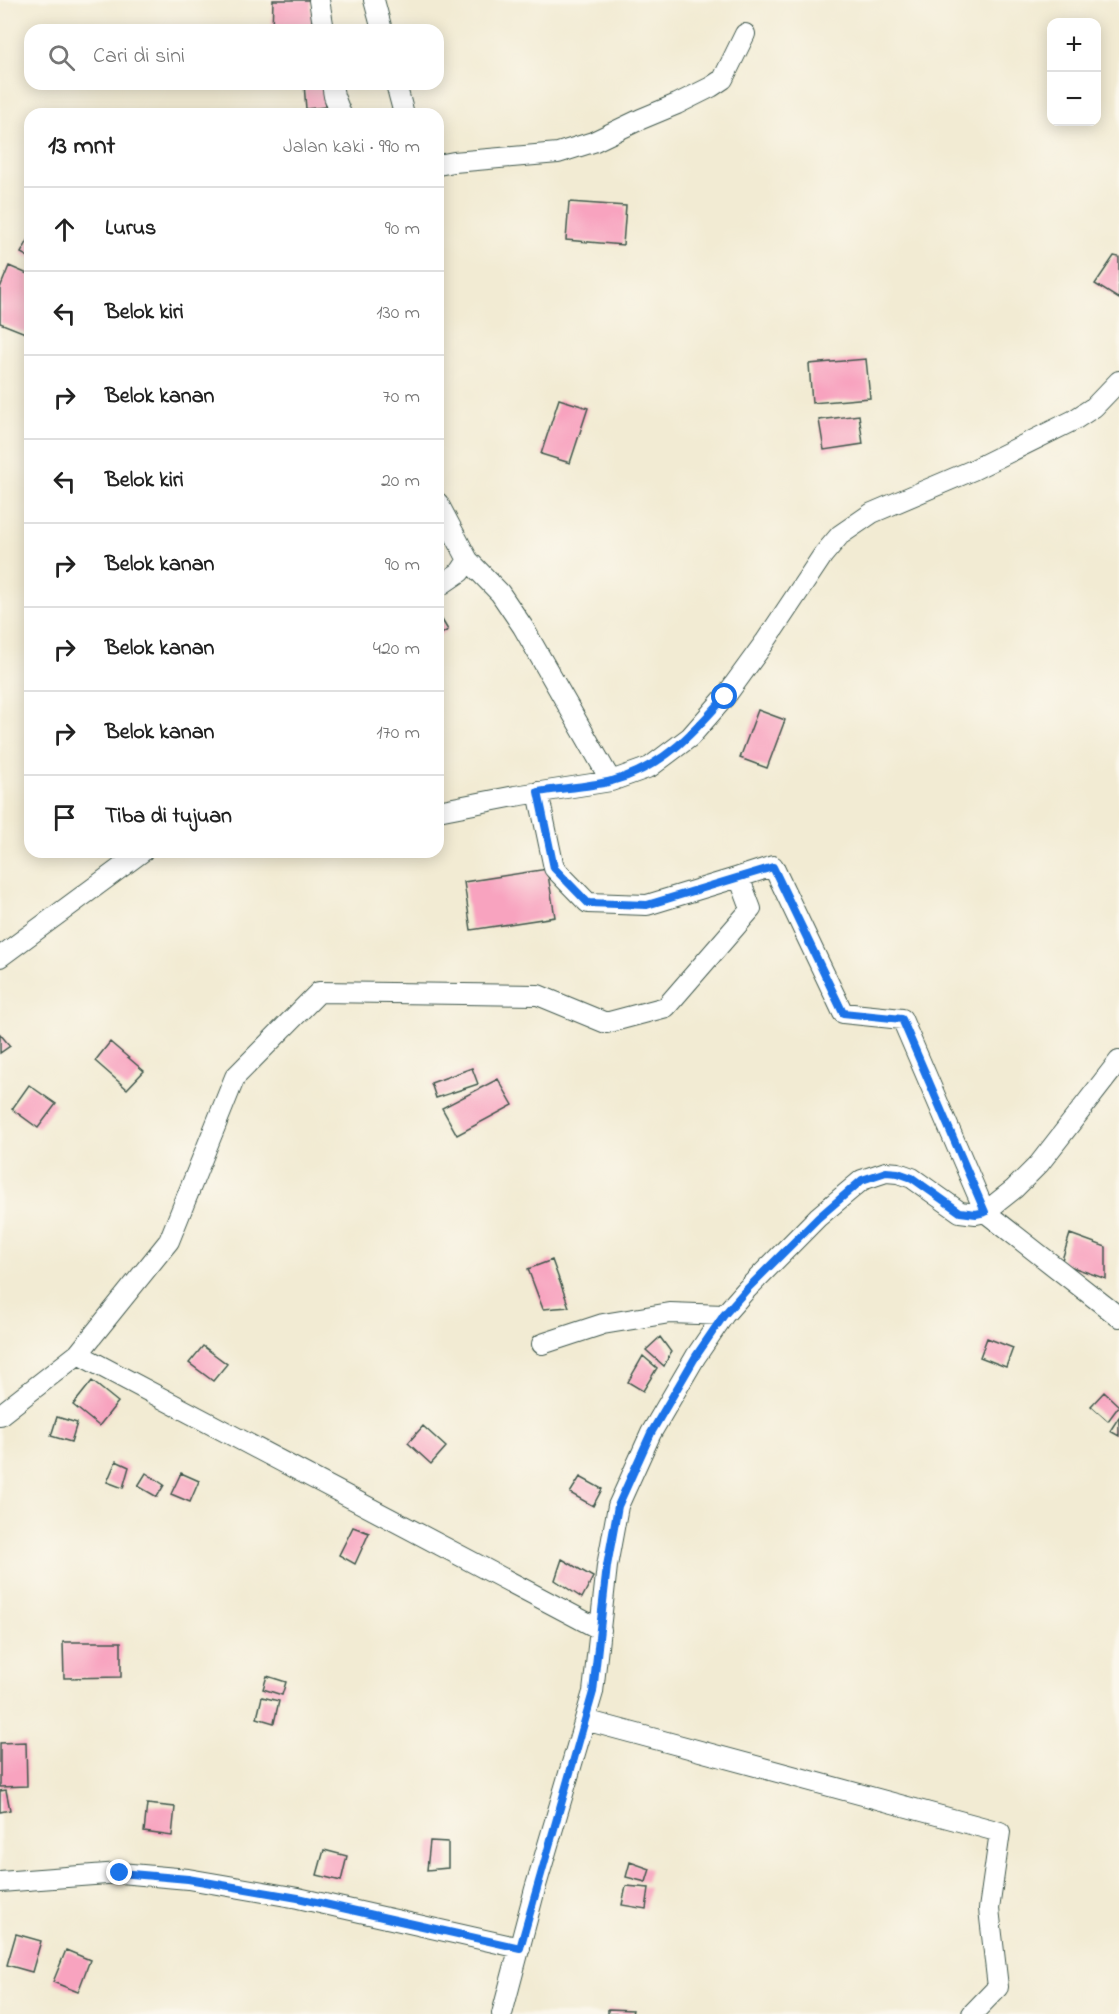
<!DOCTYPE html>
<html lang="id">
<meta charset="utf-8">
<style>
:root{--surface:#fff;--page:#f2f2f2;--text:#222;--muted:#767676;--line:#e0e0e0}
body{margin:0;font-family:"Indie Flower",sans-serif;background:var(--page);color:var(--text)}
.controls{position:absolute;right:18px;top:18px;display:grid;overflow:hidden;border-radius:12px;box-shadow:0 3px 15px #0003}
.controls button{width:54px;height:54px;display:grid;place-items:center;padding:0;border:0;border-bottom:2px solid var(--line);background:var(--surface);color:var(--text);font:30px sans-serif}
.stop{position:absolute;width:18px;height:18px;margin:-14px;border:4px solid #1a73e8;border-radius:50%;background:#fff}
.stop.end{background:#1a73e8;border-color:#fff;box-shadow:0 2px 6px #0008}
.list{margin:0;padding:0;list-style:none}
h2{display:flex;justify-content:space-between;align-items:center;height:78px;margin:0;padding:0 24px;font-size:26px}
h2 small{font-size:20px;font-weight:400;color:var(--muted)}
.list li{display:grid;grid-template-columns:39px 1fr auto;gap:18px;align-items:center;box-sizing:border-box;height:84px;padding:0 24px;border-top:2px solid var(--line)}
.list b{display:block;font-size:22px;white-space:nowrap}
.list em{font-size:20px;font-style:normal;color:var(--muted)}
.icon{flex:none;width:33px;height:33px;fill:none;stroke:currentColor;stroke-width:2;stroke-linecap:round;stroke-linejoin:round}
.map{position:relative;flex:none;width:1119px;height:2014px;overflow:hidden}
.search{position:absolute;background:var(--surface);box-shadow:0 3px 15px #0003;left:24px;top:24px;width:420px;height:66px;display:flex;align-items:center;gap:15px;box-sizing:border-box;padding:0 21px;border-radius:18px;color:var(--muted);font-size:22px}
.panel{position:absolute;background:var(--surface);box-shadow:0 3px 15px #0003;left:24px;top:108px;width:420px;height:750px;border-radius:18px}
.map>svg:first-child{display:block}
</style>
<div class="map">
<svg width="1119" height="2014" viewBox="0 0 1119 2014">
<rect width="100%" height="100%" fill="#fbf7ec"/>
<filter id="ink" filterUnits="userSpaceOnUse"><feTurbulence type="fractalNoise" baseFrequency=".0167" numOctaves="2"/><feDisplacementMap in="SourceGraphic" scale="12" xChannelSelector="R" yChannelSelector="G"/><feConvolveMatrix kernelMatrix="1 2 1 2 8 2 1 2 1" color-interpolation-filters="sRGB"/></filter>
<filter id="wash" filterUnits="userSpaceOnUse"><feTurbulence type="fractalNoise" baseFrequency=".008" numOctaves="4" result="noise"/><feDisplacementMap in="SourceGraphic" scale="24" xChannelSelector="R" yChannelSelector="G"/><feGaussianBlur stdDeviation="1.35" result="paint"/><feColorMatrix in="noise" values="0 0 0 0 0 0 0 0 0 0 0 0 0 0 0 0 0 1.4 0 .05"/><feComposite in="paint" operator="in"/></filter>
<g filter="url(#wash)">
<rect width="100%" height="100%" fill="#f2ebd3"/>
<g id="blocks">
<!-- building -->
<path fill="#f8a3bf" d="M 273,0 L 311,0 L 312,30 L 272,30 Z
M 304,84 L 324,84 L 326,107 L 306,109 Z
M 569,202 L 626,206 L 623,245 L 566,240 Z
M 30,237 L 30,258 L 21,253 Z
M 1114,256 L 1119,257 L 1119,299 L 1095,284 Z
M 9,266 L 30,275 L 30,335 L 0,323 L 0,288 Z
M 866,359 L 870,398 L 812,403 L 809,364 Z
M 559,399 L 588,408 L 570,463 L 541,454 Z
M 859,415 L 863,444 L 824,450 L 819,420 Z
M 438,613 L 448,630 L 438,636 Z
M 758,710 L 785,720 L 767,768 L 740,758 Z
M 547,869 L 555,917 L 471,930 L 464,882 Z
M 0,1034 L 10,1046 L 0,1053 Z
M 110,1042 L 144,1071 L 127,1089 L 95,1061 Z
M 472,1068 L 478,1084 L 436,1098 L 431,1083 Z
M 498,1079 L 513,1105 L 457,1135 L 442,1108 Z
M 29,1085 L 56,1104 L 38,1128 L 12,1109 Z
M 1070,1234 L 1106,1247 L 1106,1279 L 1061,1263 Z
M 552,1260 L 569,1307 L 543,1309 L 528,1269 Z
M 660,1337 L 671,1352 L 664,1366 L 646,1350 Z
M 987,1338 L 1013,1348 L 1006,1367 L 980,1357 Z
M 203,1346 L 227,1364 L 213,1381 L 189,1363 Z
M 643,1356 L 657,1368 L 643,1391 L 628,1382 Z
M 92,1381 L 118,1402 L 99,1426 L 73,1405 Z
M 1104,1392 L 1119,1406 L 1108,1421 L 1091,1406 Z
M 57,1417 L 77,1423 L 71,1442 L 51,1436 Z
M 1119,1417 L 1119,1436 L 1110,1431 Z
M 423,1426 L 446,1447 L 431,1464 L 408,1443 Z
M 116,1461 L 129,1467 L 123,1488 L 107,1482 Z
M 146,1473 L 164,1485 L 157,1497 L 138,1486 Z
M 181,1473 L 199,1481 L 190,1502 L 171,1494 Z
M 580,1477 L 602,1489 L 593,1506 L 570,1493 Z
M 353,1527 L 369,1533 L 355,1564 L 339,1555 Z
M 562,1559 L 593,1577 L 582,1598 L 555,1580 Z
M 63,1642 L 121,1642 L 121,1677 L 64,1678 Z
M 267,1676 L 286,1682 L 282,1695 L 263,1689 Z
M 262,1697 L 279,1701 L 274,1723 L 257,1718 Z
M 26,1742 L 27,1786 L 0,1787 L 0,1743 Z
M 6,1790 L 10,1810 L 0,1812 L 0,1791 Z
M 147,1804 L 175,1807 L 172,1836 L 144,1832 Z
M 430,1841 L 448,1842 L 448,1868 L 427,1870 Z
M 324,1850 L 347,1856 L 341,1881 L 317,1875 Z
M 630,1862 L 650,1869 L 646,1882 L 626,1877 Z
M 626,1886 L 649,1888 L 646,1909 L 622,1905 Z
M 16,1934 L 41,1941 L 32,1972 L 7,1965 Z
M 66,1950 L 90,1960 L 78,1992 L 53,1982 Z
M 608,2009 L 633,2010 L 632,2014 L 608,2014 Z"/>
</g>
</g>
<g filter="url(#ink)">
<use href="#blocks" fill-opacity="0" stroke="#3f574c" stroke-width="1.5"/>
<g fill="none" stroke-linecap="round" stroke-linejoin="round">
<defs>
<path id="minor" d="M 319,0 L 324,30
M 374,0 L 382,30
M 332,84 L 334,96 L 341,114
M 396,84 L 404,114
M 438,165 L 454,162 L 558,153 L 593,142 L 641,119 L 677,104 L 711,87 L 723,79 L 745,34
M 438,503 L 468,560 L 460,572 L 438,587
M 468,560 L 500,593 L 523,627 L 611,781
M 438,811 L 515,796 L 611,781 L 650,767 L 690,737 L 725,697 L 765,642 L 823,555 L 840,535 L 872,513 L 973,470 L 1074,420 L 1094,407 L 1119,381
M 739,877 L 773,866 L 843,1013 L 902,1019 L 985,1212 L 1119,1317
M 0,957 L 142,852
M 542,1344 L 603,1324 L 670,1313 L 724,1315
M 78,1354 L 601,1630
M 0,1415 L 78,1354 L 169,1241 L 235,1077 L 319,992 L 538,995 L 606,1023 L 666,1007 L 751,909 L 739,877 L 647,905 L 588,903 L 554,868 L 538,792
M 585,1720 L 1000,1832 L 989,1909 L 998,1987 L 972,2014
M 0,1882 L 120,1873 L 188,1879 L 298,1898 L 520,1948
M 502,2014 L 535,1889 L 593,1692 L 607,1566 L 618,1506 L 651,1433 L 696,1356 L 724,1315 L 746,1290 L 818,1217 L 862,1180 L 886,1172 L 898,1173 L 912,1178 L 960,1212 L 976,1214 L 985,1212 L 1014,1189 L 1039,1164 L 1119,1061"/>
</defs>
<!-- minor casing -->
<use href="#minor" stroke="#3f574c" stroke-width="22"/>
<!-- minor -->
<use href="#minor" stroke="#fff" stroke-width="20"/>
</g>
</g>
<g fill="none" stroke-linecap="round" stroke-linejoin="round" filter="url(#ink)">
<!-- route -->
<path stroke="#1a73e8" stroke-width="8" d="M 120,1873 L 188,1879 L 298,1898 L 520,1948 L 593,1692 L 607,1566 L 618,1506 L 651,1433 L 696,1356 L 724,1315 L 746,1290 L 818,1218 L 862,1180 L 886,1172 L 898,1173 L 912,1178 L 960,1212 L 976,1214 L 985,1212 L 902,1019 L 843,1013 L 773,867 L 647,905 L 588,903 L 554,868 L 538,792 C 562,788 588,787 612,781 C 663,767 691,735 725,697"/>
</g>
</svg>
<div class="controls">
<button>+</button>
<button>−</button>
</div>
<div class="stop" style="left:725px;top:697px"></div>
<div class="stop end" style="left:120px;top:1873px"></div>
<div class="search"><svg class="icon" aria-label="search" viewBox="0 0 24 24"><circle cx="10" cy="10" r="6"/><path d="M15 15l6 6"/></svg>Cari di sini</div>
<section class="panel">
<h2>13 mnt<small>Jalan kaki · 990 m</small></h2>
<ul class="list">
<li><svg class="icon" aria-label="ahead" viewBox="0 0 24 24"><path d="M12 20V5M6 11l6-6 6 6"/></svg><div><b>Lurus</b></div><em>90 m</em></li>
<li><svg class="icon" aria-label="left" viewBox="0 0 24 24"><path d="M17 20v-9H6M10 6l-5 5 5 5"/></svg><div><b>Belok kiri</b></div><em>130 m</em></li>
<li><svg class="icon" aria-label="right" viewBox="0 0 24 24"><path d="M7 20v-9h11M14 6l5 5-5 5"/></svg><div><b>Belok kanan</b></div><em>70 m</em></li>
<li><svg class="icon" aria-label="left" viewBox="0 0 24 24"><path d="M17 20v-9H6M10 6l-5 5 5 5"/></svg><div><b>Belok kiri</b></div><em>20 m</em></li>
<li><svg class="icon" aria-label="right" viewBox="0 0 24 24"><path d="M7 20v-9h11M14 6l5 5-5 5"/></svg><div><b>Belok kanan</b></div><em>90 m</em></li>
<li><svg class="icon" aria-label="right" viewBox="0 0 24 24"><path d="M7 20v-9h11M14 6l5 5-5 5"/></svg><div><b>Belok kanan</b></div><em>420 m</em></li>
<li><svg class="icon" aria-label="right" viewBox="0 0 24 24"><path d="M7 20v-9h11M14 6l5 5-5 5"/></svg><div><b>Belok kanan</b></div><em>170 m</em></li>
<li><svg class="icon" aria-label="arrive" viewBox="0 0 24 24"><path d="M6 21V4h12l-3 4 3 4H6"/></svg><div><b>Tiba di tujuan</b></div></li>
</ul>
</section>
</div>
